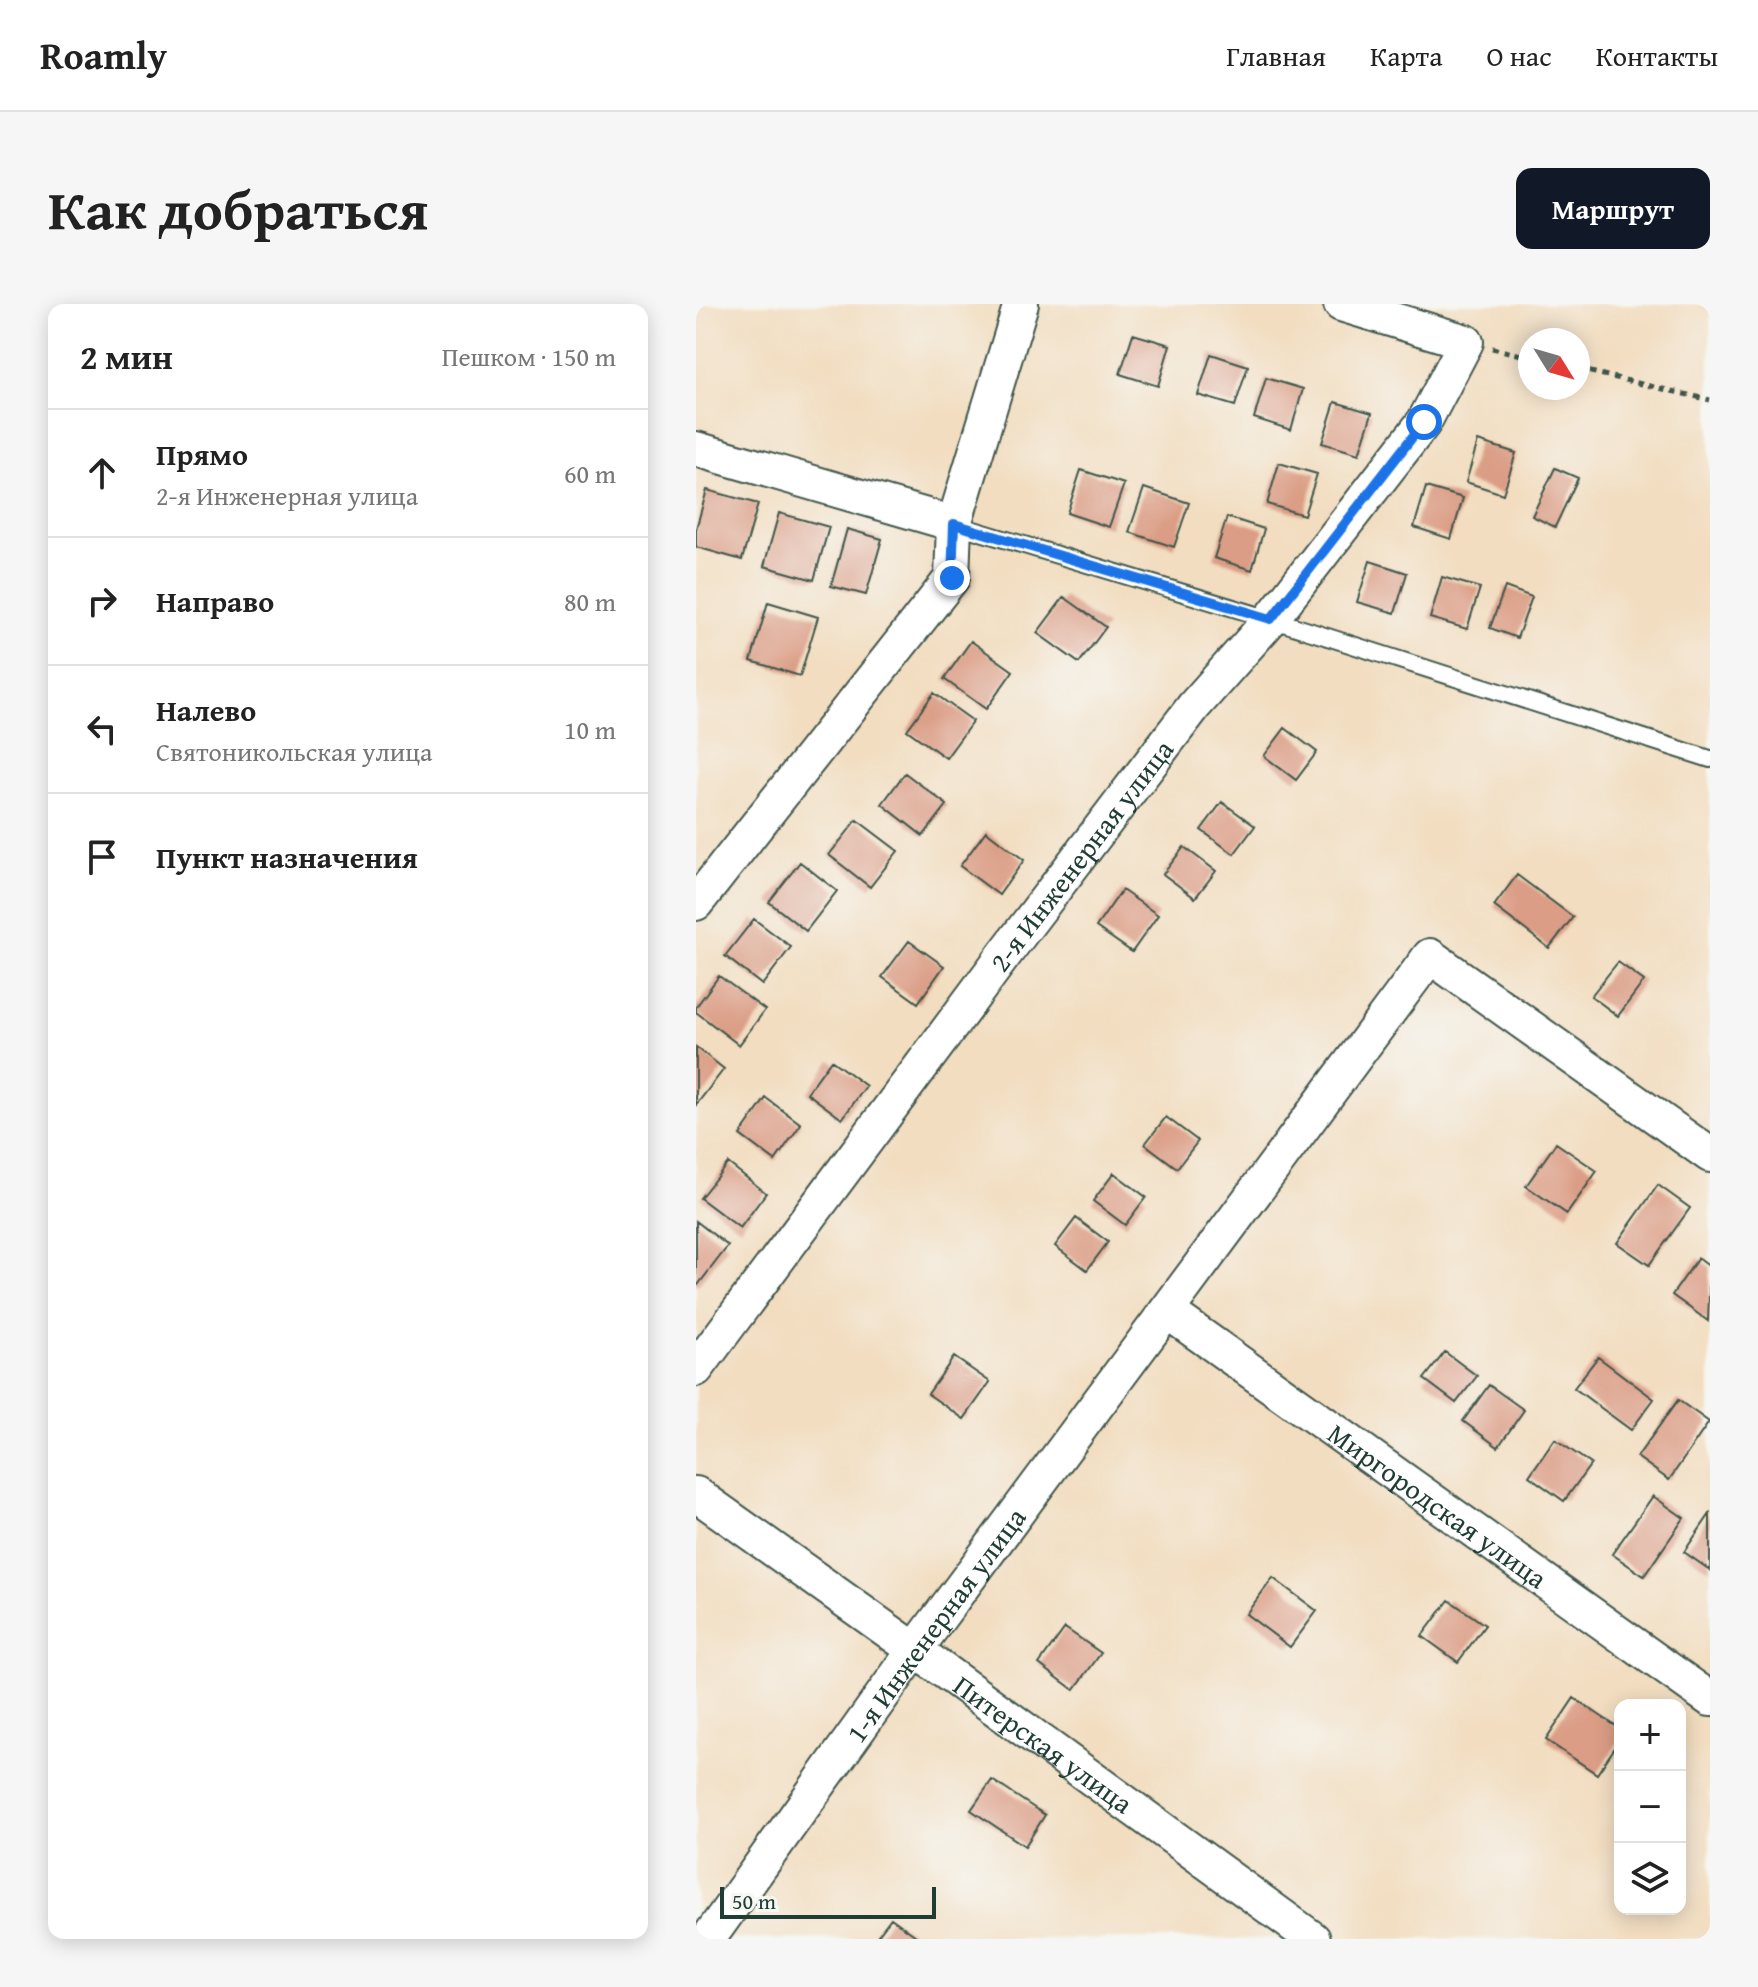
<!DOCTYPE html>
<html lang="ru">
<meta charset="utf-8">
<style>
:root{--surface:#fff;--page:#f6f6f6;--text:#222;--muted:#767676;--line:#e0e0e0;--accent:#111827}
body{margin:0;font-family:"Gentium Book Plus",serif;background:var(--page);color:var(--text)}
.controls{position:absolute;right:24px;bottom:24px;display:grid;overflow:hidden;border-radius:16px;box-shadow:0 4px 20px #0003}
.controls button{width:72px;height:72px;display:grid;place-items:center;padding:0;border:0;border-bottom:2px solid var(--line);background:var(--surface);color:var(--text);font:40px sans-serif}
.compass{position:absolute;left:822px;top:24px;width:72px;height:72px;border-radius:50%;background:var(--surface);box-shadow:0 4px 20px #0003;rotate:127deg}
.scale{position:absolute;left:24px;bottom:20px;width:216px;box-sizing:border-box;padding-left:8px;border:4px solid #1f3d34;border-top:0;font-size:22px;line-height:28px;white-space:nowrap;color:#1f3d34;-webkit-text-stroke:6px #f6f6f2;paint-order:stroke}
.stop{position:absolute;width:24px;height:24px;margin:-18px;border:6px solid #1a73e8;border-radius:50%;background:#fff}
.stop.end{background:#1a73e8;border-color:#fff;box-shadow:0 2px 8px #0008}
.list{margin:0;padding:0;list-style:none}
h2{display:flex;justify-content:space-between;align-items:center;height:104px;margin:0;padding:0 32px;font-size:34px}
h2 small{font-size:26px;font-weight:400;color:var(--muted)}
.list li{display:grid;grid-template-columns:52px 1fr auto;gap:24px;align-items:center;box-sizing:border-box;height:128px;padding:0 32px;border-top:2px solid var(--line)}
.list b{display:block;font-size:30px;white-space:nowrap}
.list p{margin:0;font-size:26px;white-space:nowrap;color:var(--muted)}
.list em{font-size:26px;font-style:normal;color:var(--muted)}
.icon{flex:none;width:44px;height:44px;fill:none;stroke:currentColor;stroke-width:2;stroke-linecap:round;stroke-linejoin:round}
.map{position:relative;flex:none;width:1014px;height:1635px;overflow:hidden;border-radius:16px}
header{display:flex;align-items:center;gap:48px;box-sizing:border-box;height:112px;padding:0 40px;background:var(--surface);border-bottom:2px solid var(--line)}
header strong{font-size:38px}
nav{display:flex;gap:44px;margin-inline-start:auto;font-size:28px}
.intro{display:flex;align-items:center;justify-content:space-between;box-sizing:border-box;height:192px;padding:0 48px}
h1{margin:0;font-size:56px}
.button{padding:20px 36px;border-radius:16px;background:var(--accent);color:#fff;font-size:28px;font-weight:700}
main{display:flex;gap:48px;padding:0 48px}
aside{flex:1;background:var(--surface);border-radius:16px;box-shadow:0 4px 20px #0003}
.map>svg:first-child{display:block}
</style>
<header>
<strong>Roamly</strong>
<nav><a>Главная</a><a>Карта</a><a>О нас</a><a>Контакты</a></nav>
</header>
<div class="intro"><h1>Как добраться</h1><a class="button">Маршрут</a></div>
<main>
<aside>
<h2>2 мин<small>Пешком · 150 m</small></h2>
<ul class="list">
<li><svg class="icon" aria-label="ahead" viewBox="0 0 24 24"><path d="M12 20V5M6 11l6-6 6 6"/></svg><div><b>Прямо</b><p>2-я Инженерная улица</p></div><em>60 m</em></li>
<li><svg class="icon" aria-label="right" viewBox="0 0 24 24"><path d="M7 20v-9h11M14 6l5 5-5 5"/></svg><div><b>Направо</b></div><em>80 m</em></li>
<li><svg class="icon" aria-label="left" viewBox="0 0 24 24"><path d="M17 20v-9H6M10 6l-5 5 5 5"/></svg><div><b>Налево</b><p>Святоникольская улица</p></div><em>10 m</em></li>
<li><svg class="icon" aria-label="arrive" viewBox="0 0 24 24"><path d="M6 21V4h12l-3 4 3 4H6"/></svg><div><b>Пункт назначения</b></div></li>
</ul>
</aside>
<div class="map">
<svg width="1014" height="1635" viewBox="0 0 1014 1635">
<rect width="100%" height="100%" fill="#f6f6f2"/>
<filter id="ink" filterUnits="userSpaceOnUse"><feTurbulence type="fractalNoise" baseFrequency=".0125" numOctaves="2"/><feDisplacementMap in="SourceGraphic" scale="16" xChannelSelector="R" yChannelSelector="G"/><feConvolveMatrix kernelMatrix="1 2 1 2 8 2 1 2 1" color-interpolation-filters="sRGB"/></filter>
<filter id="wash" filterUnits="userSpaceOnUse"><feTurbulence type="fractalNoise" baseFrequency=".006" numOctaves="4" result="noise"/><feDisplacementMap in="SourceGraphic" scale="32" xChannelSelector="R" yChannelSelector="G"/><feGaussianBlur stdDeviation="1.8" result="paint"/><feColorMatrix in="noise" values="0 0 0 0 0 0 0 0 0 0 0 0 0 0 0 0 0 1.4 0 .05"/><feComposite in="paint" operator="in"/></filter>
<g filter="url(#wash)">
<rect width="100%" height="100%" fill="#f2ddc0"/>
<g id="blocks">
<!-- building -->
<path fill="#db9d85" d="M 437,30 L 474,41 L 462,82 L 424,70 Z
M 515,50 L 552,62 L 539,102 L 502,91 Z
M 570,74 L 607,85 L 595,126 L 558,114 Z
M 639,98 L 676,109 L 663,150 L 626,139 Z
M 782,137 L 820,149 L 807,190 L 770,178 Z
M 583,159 L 621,170 L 608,211 L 571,200 Z
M 859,164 L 882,174 L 859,223 L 836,212 Z
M 385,166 L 428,180 L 413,223 L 371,209 Z
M 730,183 L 767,194 L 755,235 L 718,223 Z
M 448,184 L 493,199 L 478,243 L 433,228 Z
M 11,186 L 62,200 L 46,256 L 0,243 L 0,225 Z
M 83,209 L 133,223 L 118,276 L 68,262 Z
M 531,213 L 568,225 L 556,266 L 518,254 Z
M 151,225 L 186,235 L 170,291 L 135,282 Z
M 674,257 L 711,269 L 699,309 L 661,298 Z
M 746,273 L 784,284 L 771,325 L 734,314 Z
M 809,283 L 836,293 L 821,334 L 794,324 Z
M 368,293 L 410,323 L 383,359 L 341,329 Z
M 72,298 L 122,313 L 104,372 L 55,357 Z
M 275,337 L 317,367 L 290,405 L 248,375 Z
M 238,389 L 277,417 L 250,454 L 211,426 Z
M 589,424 L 621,448 L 600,476 L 568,452 Z
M 209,469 L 251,501 L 227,532 L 186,500 Z
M 526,498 L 559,522 L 538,550 L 505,526 Z
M 161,516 L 202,547 L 174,583 L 133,551 Z
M 290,527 L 328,556 L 303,591 L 264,562 Z
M 488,543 L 520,567 L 499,594 L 467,570 Z
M 104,558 L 141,587 L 110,627 L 73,598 Z
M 821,571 L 877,613 L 853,644 L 798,602 Z
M 426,586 L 462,611 L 436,648 L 400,623 Z
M 58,615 L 95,643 L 66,681 L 29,652 Z
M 213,637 L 248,662 L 222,699 L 186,673 Z
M 922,658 L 948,677 L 922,712 L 895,692 Z
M 23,672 L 69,706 L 43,741 L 0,708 L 0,703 Z
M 0,743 L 28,765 L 0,801 Z
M 135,756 L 170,782 L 146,815 L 111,789 Z
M 70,794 L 105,820 L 79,857 L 44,831 Z
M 470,813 L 502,837 L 481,864 L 449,840 Z
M 860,839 L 901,867 L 871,910 L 830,882 Z
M 32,859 L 70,889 L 44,924 L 4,894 Z
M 418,869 L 450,893 L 429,921 L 397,897 Z
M 962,881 L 994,904 L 953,961 L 921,939 Z
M 380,914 L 412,938 L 391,966 L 359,942 Z
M 0,917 L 32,942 L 2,981 L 0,980 Z
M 1002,954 L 1014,963 L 1012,1017 L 976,991 Z
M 749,1048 L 781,1072 L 760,1099 L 728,1075 Z
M 258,1053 L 294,1078 L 268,1115 L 232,1090 Z
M 902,1053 L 958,1095 L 935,1126 L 878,1084 Z
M 793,1081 L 828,1106 L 802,1143 L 767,1117 Z
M 982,1096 L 1013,1118 L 973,1176 L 941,1153 Z
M 859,1135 L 895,1160 L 868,1197 L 833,1172 Z
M 957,1192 L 988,1214 L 948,1272 L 916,1250 Z
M 1014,1210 L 1014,1266 L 988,1248 Z
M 577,1274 L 621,1307 L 594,1343 L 550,1310 Z
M 753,1296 L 789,1321 L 762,1358 L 726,1332 Z
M 369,1324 L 405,1349 L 378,1386 L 343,1360 Z
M 878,1394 L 924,1425 L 924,1436 L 901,1470 L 850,1436 Z
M 296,1476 L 349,1511 L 329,1542 L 275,1506 Z
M 195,1614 L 224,1635 L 179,1635 Z"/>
</g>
</g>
<g filter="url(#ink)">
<use href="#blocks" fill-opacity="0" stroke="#3f5549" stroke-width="2"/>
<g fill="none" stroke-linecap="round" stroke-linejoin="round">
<defs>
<path id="lane" d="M 258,220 L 594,321 L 1014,455"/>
<g id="street">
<path d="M 0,145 L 258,220"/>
<path d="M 0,599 L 256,274 L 258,220 L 325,0"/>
<path id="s1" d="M 472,1008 L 1014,1395"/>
<path id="s2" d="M 0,1065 L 311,647 L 498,402 L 575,315 L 728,118 L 770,38 L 645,0"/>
<path id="s3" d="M 0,1190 L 219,1346 L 617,1635"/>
<path id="s4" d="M 12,1635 L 219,1346 L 734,652 L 1014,851"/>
</g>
</defs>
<!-- lane casing -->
<use href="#lane" stroke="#3f5549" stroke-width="20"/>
<!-- street casing -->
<use href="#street" stroke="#3f5549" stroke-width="38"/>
<!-- path -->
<path stroke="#3f5549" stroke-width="5" stroke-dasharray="6 6" stroke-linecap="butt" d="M 796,44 L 834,53
M 882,65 L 1014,96"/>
<!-- lane -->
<use href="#lane" stroke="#fff" stroke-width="16"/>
<!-- street -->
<use href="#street" stroke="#fff" stroke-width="34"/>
</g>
</g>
<g fill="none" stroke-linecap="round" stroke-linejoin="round" filter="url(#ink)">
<!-- route -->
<path stroke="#1a73e8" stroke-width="10" d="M 256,274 L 258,220 L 575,315 L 728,118"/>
</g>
<g text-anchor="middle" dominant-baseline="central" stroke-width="6" stroke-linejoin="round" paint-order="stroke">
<!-- street labels -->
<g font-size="28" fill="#1f3d34" stroke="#f6f6f2">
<text stroke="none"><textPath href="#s2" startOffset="642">2-я Инженерная улица</textPath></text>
<text stroke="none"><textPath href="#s1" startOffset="332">Миргородская улица</textPath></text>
<text stroke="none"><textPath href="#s4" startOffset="388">1-я Инженерная улица</textPath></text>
<text stroke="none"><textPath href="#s3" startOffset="428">Питерская улица</textPath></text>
</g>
</g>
</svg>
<div class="controls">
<button>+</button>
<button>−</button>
<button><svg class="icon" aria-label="layers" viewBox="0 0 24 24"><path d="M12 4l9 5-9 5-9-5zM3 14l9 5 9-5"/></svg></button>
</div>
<svg class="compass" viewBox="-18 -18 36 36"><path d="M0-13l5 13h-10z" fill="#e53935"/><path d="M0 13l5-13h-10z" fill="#767676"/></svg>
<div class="scale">50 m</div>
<div class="stop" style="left:728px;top:118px"></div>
<div class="stop end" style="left:256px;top:274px"></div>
</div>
</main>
